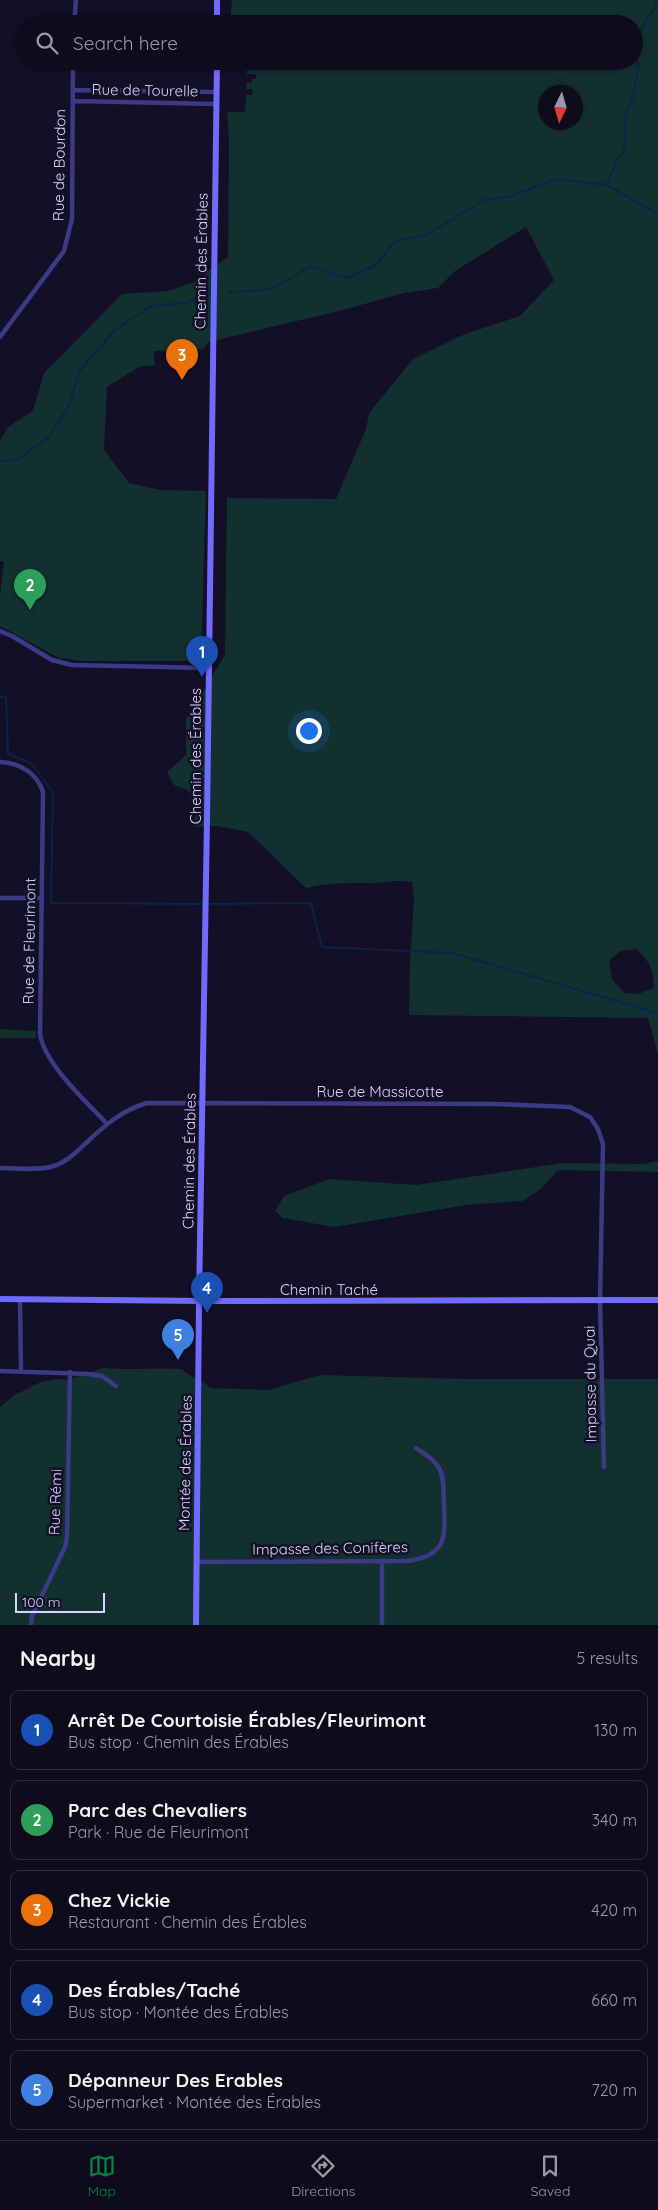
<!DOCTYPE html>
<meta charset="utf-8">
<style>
:root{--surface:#0e0b1c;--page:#171425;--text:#f1f3f6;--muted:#9b9ba3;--line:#2e2b3b;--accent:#0b8043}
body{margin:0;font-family:Quicksand,sans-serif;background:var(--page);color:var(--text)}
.compass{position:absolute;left:538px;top:85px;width:45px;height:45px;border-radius:50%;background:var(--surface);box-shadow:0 1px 4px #0004;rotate:185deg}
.scale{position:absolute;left:15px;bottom:12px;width:90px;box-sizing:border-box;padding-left:5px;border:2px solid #d9d4ff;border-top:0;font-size:14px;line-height:18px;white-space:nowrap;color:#d9d4ff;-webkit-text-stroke:4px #130f26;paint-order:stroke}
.you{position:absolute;left:308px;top:730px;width:18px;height:18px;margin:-12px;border:4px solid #fff;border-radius:50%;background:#1a73e8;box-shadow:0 0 0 8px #1a73e833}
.badge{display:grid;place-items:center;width:32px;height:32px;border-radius:50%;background:var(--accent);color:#fff;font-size:16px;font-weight:700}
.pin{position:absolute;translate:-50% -41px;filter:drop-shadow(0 1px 2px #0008)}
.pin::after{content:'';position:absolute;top:26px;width:18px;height:15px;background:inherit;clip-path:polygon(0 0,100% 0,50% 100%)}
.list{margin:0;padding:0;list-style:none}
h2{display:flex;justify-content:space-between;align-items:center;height:65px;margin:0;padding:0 20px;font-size:21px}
h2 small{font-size:16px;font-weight:400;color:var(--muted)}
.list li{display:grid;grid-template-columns:32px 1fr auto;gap:15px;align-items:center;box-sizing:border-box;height:80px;margin:0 10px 10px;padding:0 10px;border:1px solid var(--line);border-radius:10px}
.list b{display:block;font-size:19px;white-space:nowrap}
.list p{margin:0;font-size:16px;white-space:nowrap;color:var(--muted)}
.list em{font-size:16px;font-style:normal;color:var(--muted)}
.icon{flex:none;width:28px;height:28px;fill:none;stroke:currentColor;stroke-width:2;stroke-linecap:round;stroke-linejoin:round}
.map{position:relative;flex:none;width:658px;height:1625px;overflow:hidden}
.search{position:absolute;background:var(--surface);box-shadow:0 1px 4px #0004;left:15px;right:15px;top:15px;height:55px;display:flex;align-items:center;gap:12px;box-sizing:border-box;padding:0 18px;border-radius:28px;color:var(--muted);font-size:19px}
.sheet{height:515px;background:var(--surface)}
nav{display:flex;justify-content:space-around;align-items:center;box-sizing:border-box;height:70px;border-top:1px solid var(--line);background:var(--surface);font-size:14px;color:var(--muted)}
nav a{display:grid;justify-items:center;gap:2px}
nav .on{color:var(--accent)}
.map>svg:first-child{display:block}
</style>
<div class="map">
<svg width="658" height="1625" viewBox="0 0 658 1625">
<rect width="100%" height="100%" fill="#130f26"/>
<!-- green -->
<path fill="#12302f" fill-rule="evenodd" d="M 232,0 L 658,0 L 658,1054 L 648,1018 L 409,1015 L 410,961 L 414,899 L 412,882 C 392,879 383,884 365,883 C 345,883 326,883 306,888 L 248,832 L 217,826 L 195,827 L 195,810 L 189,791 L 174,785 L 167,772 L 186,755 L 186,719 L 225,655 L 227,498 L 336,499 L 366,429 L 369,413 L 413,359 L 465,334 L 520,316 L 554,280 L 526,227 L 455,271 L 438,288 L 404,293 L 339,311 L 208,342 L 204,349 L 154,351 L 155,365 L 139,367 L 107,387 L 104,450 L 129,483 L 160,490 L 206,491 L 201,657 L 191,661 L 82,661 L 59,658 L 0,626 L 0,595 L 4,561 L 0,561 L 0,441 L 8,427 L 33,411 L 44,373 L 122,294 L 168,291 L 200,280 L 208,271 L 228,257 L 229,141 L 227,112 L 245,112 L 246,95 L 252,95 L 253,89 L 246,89 L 246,83 L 252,83 L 252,79 L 256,79 L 256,74 L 247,74 L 247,61 L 634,61 L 634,24 L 230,24 ZM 546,92 L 576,92 L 576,122 L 546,122 ZM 636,949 C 649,960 654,970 654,988 L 638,994 L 624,993 L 612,979 L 609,961 L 620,951 Z
M 0,1029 L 36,1031 L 36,1038 L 0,1038 Z
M 658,1161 L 658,1172 L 558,1170 L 542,1188 L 522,1201 L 466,1205 L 334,1227 L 283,1218 L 275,1211 L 284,1196 L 329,1179 L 416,1185 L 563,1163 L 643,1164 Z
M 102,1368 C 129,1370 155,1368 182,1369 C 191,1378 202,1379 210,1388 L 268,1390 L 320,1375 L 464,1379 L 658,1379 L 658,1625 L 0,1625 L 0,1407 L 13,1396 L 41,1382 L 57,1379 L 69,1380 Z"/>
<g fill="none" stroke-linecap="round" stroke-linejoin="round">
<!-- stream -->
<path stroke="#0c2248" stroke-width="2" d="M 607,185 L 618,157 L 624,152 L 626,111 L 633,96 L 639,64 L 634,55 L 635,43 L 646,20 L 656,7 L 657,0
M 228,292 C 266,292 277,289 309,266 L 348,278 L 376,265 L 395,241 L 426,235 L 484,200 L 508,197 L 557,179 L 607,185 L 658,214
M 0,461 L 18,459 L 49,437 L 69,405 L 80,370 L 114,331 L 151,306 L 186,303 L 208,293
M 0,697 L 6,697 L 8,754 L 31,763 L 53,792 L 51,903 L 203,904
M 208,904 L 311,903 L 322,947 L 452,953 L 658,1013"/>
<!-- street -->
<path stroke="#3d3a85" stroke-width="4.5" d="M 74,24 L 76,0
M 73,90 L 217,92
M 73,101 L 217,104
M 0,337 L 64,251 L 72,219 L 73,61
M 0,631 L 12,636 L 52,660 L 72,665 L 208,668
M 0,762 C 20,763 37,773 43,792 L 40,1034 C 45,1065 86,1101 107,1124
M 0,898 L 42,898
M 0,1168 C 17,1168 38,1171 54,1166 C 67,1162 76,1152 86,1143 C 104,1126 122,1110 147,1103 L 496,1104 L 570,1107 L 590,1117 L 598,1129 L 603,1144 L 600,1301 L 604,1467
M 20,1299 L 21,1371
M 0,1371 L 89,1374 L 102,1376 L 116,1386
M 196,1562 L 408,1561 C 448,1555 445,1537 444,1502 C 443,1491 445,1478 439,1468 C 434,1459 425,1454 416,1448
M 31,1625 L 32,1616 L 65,1547 L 67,1537 L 70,1372
M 382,1625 L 382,1561"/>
<!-- secondary -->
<path stroke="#6f6bff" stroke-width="6" d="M 217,0 L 217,24
M 0,1299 L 205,1301 L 658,1300
M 196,1625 L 199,1301 L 207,819 L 217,61"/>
</g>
<g text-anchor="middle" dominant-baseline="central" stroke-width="5" stroke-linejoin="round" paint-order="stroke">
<!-- street labels -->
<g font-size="15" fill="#d9d4ff" stroke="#130f26">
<text transform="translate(145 90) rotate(1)">Rue de Tourelle</text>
<text transform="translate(59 165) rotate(-89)">Rue de Bourdon</text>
<text transform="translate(201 261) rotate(-89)">Chemin des Érables</text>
<text transform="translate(195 756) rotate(-90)">Chemin des Érables</text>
<text transform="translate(29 941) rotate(-89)">Rue de Fleurimont</text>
<text x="380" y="1091">Rue de Massicotte</text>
<text transform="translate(189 1161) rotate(-89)">Chemin des Érables</text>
<text x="329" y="1289">Chemin Taché</text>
<text transform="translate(590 1384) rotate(-91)">Impasse du Quai</text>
<text transform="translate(185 1463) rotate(-89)">Montée des Érables</text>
<text transform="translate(55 1502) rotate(-88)">Rue Rémi</text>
<text transform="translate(330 1548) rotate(-1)">Impasse des Conifères</text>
</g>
</g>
</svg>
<svg class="compass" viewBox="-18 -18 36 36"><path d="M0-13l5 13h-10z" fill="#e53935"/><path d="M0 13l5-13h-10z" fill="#9b9ba3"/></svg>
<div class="scale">100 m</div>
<div class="you"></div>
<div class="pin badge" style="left:202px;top:677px;background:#1a4fb4">1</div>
<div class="pin badge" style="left:30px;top:610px;background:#2e9e5b">2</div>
<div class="pin badge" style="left:182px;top:380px;background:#e8710a">3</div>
<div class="pin badge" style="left:207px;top:1313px;background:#1a4fb4">4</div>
<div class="pin badge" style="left:178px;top:1360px;background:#3f7fe0">5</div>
<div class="search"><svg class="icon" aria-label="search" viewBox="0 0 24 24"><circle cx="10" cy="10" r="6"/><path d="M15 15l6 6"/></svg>Search here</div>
</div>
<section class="sheet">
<h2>Nearby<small>5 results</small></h2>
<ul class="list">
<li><span class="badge" style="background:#1a4fb4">1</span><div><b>Arrêt De Courtoisie Érables/Fleurimont</b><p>Bus stop · Chemin des Érables</p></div><em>130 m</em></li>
<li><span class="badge" style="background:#2e9e5b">2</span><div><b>Parc des Chevaliers</b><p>Park · Rue de Fleurimont</p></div><em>340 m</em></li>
<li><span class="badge" style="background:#e8710a">3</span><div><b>Chez Vickie</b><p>Restaurant · Chemin des Érables</p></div><em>420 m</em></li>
<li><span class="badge" style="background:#1a4fb4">4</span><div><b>Des Érables/Taché</b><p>Bus stop · Montée des Érables</p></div><em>660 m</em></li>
<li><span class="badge" style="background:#3f7fe0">5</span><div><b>Dépanneur Des Erables</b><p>Supermarket · Montée des Érables</p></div><em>720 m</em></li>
</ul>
</section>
<nav>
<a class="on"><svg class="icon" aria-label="map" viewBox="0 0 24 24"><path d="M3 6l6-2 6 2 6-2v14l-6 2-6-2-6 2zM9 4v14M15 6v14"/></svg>Map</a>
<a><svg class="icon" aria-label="directions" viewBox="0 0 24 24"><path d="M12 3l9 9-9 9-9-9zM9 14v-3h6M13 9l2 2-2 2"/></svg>Directions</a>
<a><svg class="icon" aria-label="saved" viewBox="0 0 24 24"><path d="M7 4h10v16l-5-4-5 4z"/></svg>Saved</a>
</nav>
